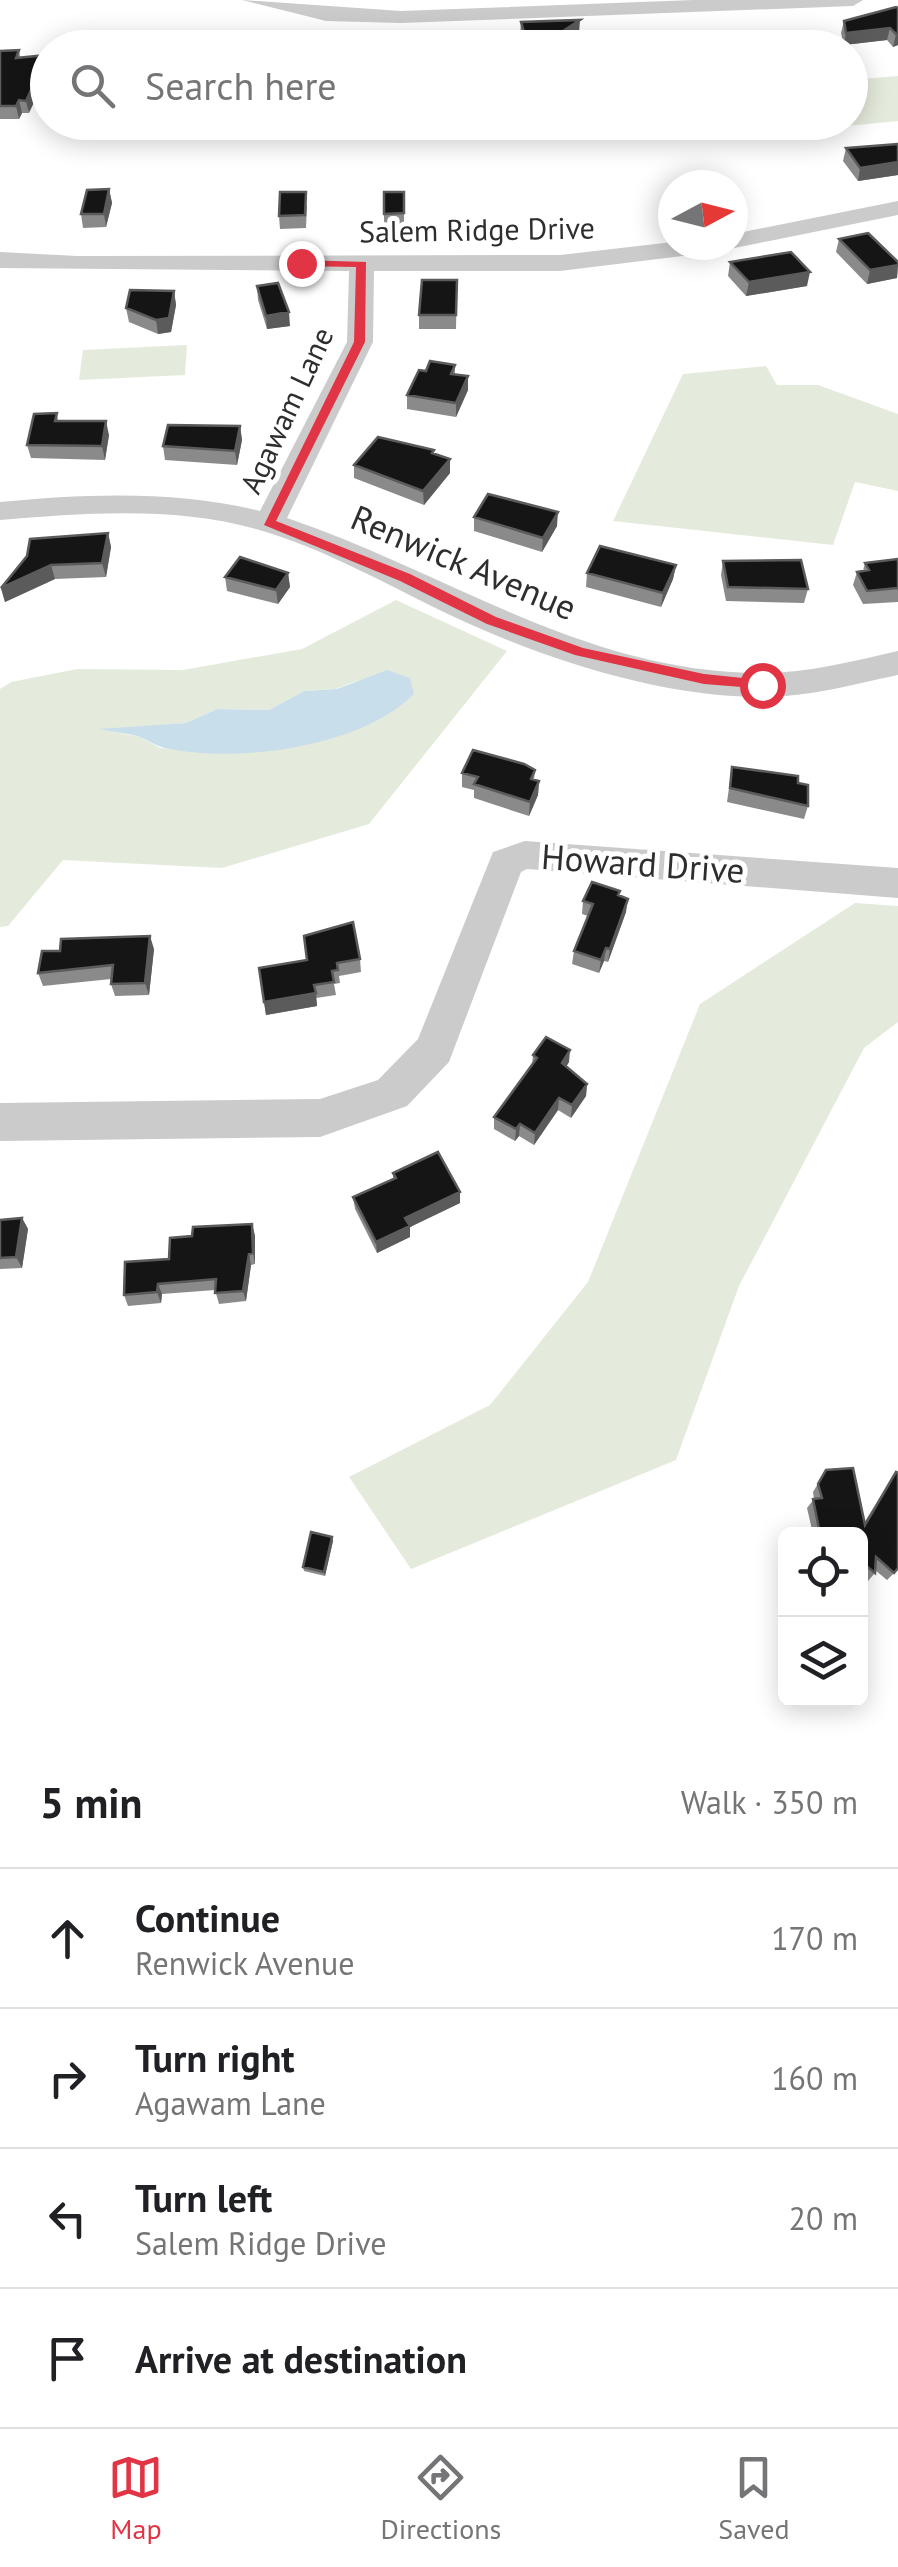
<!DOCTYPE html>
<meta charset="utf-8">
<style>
:root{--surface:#fff;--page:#f6f6f6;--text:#202124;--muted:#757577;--line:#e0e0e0;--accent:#e13545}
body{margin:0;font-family:"PT Sans",sans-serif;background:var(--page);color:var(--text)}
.controls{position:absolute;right:30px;bottom:30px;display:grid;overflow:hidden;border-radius:15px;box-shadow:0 5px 25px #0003}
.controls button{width:90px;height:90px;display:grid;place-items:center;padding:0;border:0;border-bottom:2px solid var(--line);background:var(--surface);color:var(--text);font:50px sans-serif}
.compass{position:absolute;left:658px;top:170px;width:90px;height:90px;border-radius:50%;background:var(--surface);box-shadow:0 5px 25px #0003;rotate:83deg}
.stop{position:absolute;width:30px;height:30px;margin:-22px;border:8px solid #e13545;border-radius:50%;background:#fff}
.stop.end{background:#e13545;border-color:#fff;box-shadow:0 2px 10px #0008}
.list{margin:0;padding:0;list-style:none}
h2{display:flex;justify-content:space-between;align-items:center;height:130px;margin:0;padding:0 40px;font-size:42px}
h2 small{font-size:32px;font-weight:400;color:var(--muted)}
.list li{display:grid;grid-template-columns:65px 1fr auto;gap:30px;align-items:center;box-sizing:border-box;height:140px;padding:0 40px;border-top:2px solid var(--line)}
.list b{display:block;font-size:38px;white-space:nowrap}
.list p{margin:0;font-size:32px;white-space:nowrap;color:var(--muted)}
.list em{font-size:32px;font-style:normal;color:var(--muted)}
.icon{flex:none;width:55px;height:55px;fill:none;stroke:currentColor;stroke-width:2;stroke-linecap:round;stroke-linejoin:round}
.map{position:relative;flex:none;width:898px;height:1737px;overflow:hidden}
.search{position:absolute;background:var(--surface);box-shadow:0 5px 25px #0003;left:30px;right:30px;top:30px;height:110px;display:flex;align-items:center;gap:25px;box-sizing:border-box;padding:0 35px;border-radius:55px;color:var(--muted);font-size:38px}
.sheet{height:690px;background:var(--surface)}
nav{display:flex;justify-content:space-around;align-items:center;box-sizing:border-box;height:140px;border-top:2px solid var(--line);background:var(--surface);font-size:28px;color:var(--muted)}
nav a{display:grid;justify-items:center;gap:5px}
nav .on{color:var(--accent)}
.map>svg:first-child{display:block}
</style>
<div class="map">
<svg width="898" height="1737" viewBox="0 0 898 1737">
<rect width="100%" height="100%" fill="#fff"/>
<!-- green -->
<path fill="#e5ebdc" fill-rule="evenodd" d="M 898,76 L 898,121 L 858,125 L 497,139 L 224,138 L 181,130 L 357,123 L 850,122 L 851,101 L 858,100 L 851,100 L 851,80 Z
M 187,345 L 185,375 L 79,380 L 83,350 Z
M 766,366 L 777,385 L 818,385 L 898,414 L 898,491 L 855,482 L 833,545 L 613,521 L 683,374 Z
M 396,600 L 507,651 L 369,824 L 222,868 L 63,860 L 8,926 L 0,927 L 0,689 L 11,682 L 77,669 L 183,670 L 302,649 ZM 359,680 L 249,751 L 160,748 L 141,737 L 104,730 L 186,723 L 217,709 L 269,710 L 304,691 L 336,689 Z
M 855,903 L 898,906 L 898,1022 L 864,1048 L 739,1286 L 676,1460 L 411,1569 L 349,1477 L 490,1405 L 588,1282 L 700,1004 Z"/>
<!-- water -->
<path fill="#c9deeb" d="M 387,670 L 410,678 L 414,694 C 362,747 237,764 165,748 C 155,746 147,739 137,736 C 125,733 112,732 99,729 L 186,723 L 217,709 L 269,710 L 304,691 L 337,689 Z"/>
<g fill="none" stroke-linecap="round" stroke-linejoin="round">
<!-- minor -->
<path fill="#cbcbcb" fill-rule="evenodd" d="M 242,0 L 401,11 L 694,0 L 863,0 L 853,6 L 401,23 L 326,21 Z
M 898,201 L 898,215 L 715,252 L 560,271 L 374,271 L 373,342 L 287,518 C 447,572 585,673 762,673 C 808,673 854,661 898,651 L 898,675 C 854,684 809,697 764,697 C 659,697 544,659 450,615 C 387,585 324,548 256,529 C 175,506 83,513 0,520 L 0,502 C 86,494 175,490 260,511 L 347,342 L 349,271 L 0,268 L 0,252 L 77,256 L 560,255 L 673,242 L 733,245 L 733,234 Z
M 525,841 L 898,868 L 898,898 L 527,869 L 521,872 L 449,1062 L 407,1106 L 320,1137 L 0,1141 L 0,1103 L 320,1099 L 378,1080 L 418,1039 L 493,852 Z"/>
</g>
<!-- wall -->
<path fill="#8a8a8a" d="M 898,8 L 898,45 L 893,47 L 887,40 L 844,45 L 841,33 L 844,21 Z
M 521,22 L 579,33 L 557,48 L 524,48 L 520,34 Z
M 19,50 L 29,113 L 22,113 L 19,119 L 0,119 L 0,51 Z
M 898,144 L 898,175 L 858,181 L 843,161 L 846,148 Z
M 109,189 L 112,203 L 106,227 L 83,228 L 81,214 Z
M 384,192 L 404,192 L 404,227 L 384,227 Z
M 307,205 L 306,228 L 280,229 L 279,216 Z
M 839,239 L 898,262 L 897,278 L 867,284 L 836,252 Z
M 730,262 L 807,286 L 746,296 L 728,276 Z
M 457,280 L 456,329 L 419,329 L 419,315 Z
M 257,286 L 290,326 L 267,329 L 258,300 Z
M 174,291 L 176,305 L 171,332 L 158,334 L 129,322 L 126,308 Z
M 455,365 L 455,374 L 468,376 L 468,390 L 456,417 L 407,409 L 407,395 L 426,371 Z
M 57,413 L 58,421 L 109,435 L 105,460 L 31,458 L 27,445 Z
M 240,426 L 242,440 L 237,465 L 165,460 L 163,446 Z
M 354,465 L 450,473 L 424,505 L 354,478 Z
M 474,517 L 557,526 L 542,552 L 474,531 Z
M 108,533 L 111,547 L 106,577 L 55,579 L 5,602 L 1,588 Z
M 898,559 L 898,602 L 863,604 L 853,585 L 857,572 L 863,571 L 865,563 Z
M 723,561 L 808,589 L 804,603 L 726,601 L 721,575 Z
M 676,565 L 673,579 L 661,607 L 586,587 L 587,573 Z
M 288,573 L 290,587 L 278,604 L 227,591 L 225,577 Z
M 732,767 L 798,783 L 808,806 L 804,819 L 727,802 Z
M 535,770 L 534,780 L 539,781 L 538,795 L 529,816 L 474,798 L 474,790 L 462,787 L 462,773 Z
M 619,896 L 626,912 L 608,962 L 604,961 L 599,973 L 572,964 L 574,951 L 588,916 L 582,914 L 583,901 Z
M 154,949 L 149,995 L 115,996 L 111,984 L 111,979 L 43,986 L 38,973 Z
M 360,959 L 361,972 L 339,976 L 340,983 L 334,984 L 336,995 L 316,998 L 317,1006 L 266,1015 L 259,968 Z
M 533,1055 L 569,1062 L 566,1067 L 587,1084 L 586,1096 L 571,1118 L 558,1110 L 534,1145 L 519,1136 L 515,1141 L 494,1129 L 494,1117 L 532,1065 Z
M 393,1173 L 460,1203 L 410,1227 L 410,1237 L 377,1253 L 355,1209 L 353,1197 L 393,1179 Z
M 22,1218 L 28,1229 L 22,1268 L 0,1269 L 0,1220 Z
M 252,1224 L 255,1236 L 255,1264 L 251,1265 L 246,1301 L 219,1304 L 215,1290 L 162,1294 L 161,1303 L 128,1306 L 124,1295 L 169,1259 L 192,1236 Z
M 826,1470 L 864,1523 L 896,1472 L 894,1573 L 887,1580 L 875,1570 L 875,1573 L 868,1581 L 860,1574 L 860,1534 L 813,1534 L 807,1508 L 814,1499 L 813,1492 Z
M 332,1537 L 333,1541 L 325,1576 L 304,1571 L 303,1567 Z"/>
<!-- shaded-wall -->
<path fill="#5b5b5b" d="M 580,20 L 579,33 L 557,48 L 546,48 L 546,42 Z
M 890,28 L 887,40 L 844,45 L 846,33 Z
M 898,33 L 898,45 L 893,47 L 896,34 Z
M 47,55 L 48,73 L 29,113 L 26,101 Z
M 19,100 L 22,113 L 19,119 L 16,106 Z
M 898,162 L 898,175 L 858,181 L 860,168 Z
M 109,189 L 112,203 L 106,227 L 104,214 Z
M 898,265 L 897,278 L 867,284 L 870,270 Z
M 810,272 L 807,286 L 746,296 L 749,282 Z
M 174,291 L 176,305 L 171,332 L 158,334 L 156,320 Z
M 289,312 L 290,326 L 267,329 L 266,316 Z
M 468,376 L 468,390 L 456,417 L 456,403 Z
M 106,421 L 109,435 L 105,460 L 102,446 Z
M 240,426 L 242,440 L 237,465 L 235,451 Z
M 450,459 L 450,473 L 424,505 L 423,491 Z
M 558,512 L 557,526 L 542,552 L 543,538 Z
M 108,533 L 111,547 L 106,577 L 102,563 Z
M 51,565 L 55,579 L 5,602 L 1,588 Z
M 676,565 L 673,579 L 661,607 L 663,593 Z
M 288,573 L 290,587 L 278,604 L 276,590 Z
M 539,781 L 538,795 L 529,816 L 530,802 Z
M 628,899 L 626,912 L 608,962 L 610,949 Z
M 150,936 L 154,949 L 149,995 L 145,983 Z
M 606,948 L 604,961 L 599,973 L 601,960 Z
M 316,993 L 317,1006 L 266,1015 L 264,1002 Z
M 570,1050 L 569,1062 L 560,1076 L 562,1063 Z
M 587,1084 L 586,1096 L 571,1118 L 572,1105 Z
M 559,1098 L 558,1110 L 534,1145 L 535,1133 Z
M 520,1124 L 519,1136 L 515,1141 L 516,1129 Z
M 460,1192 L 460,1203 L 410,1227 L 410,1237 L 377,1253 L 376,1242 L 405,1218 Z
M 22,1218 L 28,1229 L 22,1268 L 16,1257 Z
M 252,1224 L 255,1236 L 255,1264 L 253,1253 Z
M 249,1254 L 251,1265 L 246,1301 L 243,1291 Z
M 158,1284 L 162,1294 L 161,1303 L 157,1292 Z
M 332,1537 L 333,1541 L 325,1576 L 324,1572 Z"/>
<!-- building -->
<path fill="#151515" stroke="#5b5b5b" stroke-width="2.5" d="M 896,7 L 898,8 L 898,33 L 896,34 L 890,28 L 846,33 L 844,21 Z
M 580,20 L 546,42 L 537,43 L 527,42 L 521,22 Z
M 19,50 L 16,58 L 47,55 L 26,101 L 19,100 L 16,106 L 0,106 L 0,51 Z
M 898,144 L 898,162 L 860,168 L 846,148 Z
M 109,189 L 104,214 L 81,214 L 87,190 Z
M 280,192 L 306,192 L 305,215 L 279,216 Z
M 384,192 L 404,192 L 404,213 L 384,214 Z
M 868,233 L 898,262 L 898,265 L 870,270 L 839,239 Z
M 791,252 L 810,272 L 749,282 L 730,262 Z
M 422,280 L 457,280 L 456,315 L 419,315 Z
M 278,283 L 289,312 L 266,316 L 257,286 Z
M 130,290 L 174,291 L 169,318 L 156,320 L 126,308 Z
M 430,361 L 455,365 L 451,374 L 468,376 L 456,403 L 407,395 L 419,370 L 426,371 Z
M 57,413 L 55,421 L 106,421 L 102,446 L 27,445 L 34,414 Z
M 168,425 L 240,426 L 235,451 L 163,446 Z
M 378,437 L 434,450 L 432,453 L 450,459 L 423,491 L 354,465 Z
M 488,494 L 558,512 L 543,538 L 474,517 Z
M 108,533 L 102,563 L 51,565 L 1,588 L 27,556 L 30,539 Z
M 600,546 L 676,565 L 663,593 L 587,573 Z
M 240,557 L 288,573 L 276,590 L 225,577 Z
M 898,559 L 898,588 L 867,591 L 857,572 L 869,570 L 865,563 Z
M 801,560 L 808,589 L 728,587 L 723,561 Z
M 473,750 L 524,764 L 535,770 L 531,779 L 539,781 L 530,802 L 474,784 L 478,777 L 462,773 Z
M 732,767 L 798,776 L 798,783 L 808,785 L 808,806 L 730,788 Z
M 592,882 L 620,891 L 618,895 L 628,899 L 610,949 L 606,948 L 601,960 L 574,951 L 593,904 L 583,901 Z
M 353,922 L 360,959 L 337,963 L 338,970 L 332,971 L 334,982 L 314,985 L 316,993 L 264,1002 L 259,968 L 307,960 L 304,936 Z
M 150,936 L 145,983 L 111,984 L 113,965 L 38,973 L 42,951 L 60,951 L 61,939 Z
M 546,1037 L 570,1050 L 562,1063 L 587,1084 L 572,1105 L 559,1098 L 535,1133 L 520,1124 L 516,1129 L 494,1117 L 537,1058 L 533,1055 Z
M 438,1152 L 460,1192 L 405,1218 L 410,1226 L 376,1242 L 353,1197 L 396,1178 L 393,1173 Z
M 22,1218 L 16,1257 L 0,1258 L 0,1220 Z
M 252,1224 L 253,1253 L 249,1254 L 243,1291 L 215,1293 L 216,1279 L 158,1284 L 157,1292 L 124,1295 L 125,1262 L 169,1259 L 170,1238 L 192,1236 L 193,1227 Z
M 853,1468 L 865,1525 L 896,1472 L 898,1473 L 898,1568 L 894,1573 L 876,1557 L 875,1573 L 860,1561 L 860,1534 L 820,1534 L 813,1499 L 822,1498 L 818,1484 L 826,1470 Z
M 311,1532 L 332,1537 L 324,1572 L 303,1567 Z"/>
<!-- route -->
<path fill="#e13545" d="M 301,260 L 366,262 L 365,342 L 276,521 L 410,574 L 496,617 L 583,648 L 704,674 L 762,680 L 769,685 L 767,689 L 704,684 L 575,655 L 487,624 L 400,581 L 264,525 L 354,342 L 356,267 L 297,266 Z"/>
<g text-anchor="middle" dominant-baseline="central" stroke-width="10" stroke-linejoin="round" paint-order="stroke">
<!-- far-street labels -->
<g font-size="30" fill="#2e2e2e" stroke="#fff">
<text transform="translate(477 229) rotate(-1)">Salem Ridge Drive</text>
<text transform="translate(286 410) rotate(-65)">Agawam Lane</text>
</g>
<!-- street labels -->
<g font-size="35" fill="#2e2e2e" stroke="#fff">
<text transform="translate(464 562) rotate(23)">Renwick Avenue</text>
<text transform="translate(643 863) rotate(4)">Howard Drive</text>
</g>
</g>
</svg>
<div class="controls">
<button><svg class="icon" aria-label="locate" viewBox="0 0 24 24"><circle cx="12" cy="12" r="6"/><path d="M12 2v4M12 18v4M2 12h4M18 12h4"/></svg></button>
<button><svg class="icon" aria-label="layers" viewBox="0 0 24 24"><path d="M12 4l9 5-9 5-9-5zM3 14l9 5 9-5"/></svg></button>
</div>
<svg class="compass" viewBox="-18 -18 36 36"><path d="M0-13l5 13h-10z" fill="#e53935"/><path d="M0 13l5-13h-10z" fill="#757577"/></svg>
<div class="stop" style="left:762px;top:685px"></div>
<div class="stop end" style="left:301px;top:263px"></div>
<div class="search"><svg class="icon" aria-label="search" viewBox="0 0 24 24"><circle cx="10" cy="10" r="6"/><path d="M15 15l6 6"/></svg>Search here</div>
</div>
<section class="sheet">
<h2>5 min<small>Walk · 350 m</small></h2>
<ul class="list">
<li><svg class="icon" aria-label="ahead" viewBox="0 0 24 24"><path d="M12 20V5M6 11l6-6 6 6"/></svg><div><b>Continue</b><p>Renwick Avenue</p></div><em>170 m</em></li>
<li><svg class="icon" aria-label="right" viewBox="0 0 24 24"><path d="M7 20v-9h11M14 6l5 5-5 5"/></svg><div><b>Turn right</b><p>Agawam Lane</p></div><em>160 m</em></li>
<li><svg class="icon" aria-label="left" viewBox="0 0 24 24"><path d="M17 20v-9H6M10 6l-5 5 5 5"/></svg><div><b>Turn left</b><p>Salem Ridge Drive</p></div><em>20 m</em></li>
<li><svg class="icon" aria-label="arrive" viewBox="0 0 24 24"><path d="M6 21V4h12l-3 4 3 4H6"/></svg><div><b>Arrive at destination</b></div></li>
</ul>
</section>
<nav>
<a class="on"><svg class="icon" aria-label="map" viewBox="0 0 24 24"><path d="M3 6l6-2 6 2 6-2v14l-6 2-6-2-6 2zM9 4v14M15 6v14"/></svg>Map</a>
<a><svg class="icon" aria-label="directions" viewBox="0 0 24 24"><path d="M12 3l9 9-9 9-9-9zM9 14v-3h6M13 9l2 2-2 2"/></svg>Directions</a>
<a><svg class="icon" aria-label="saved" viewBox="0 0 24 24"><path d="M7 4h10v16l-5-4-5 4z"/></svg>Saved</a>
</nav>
